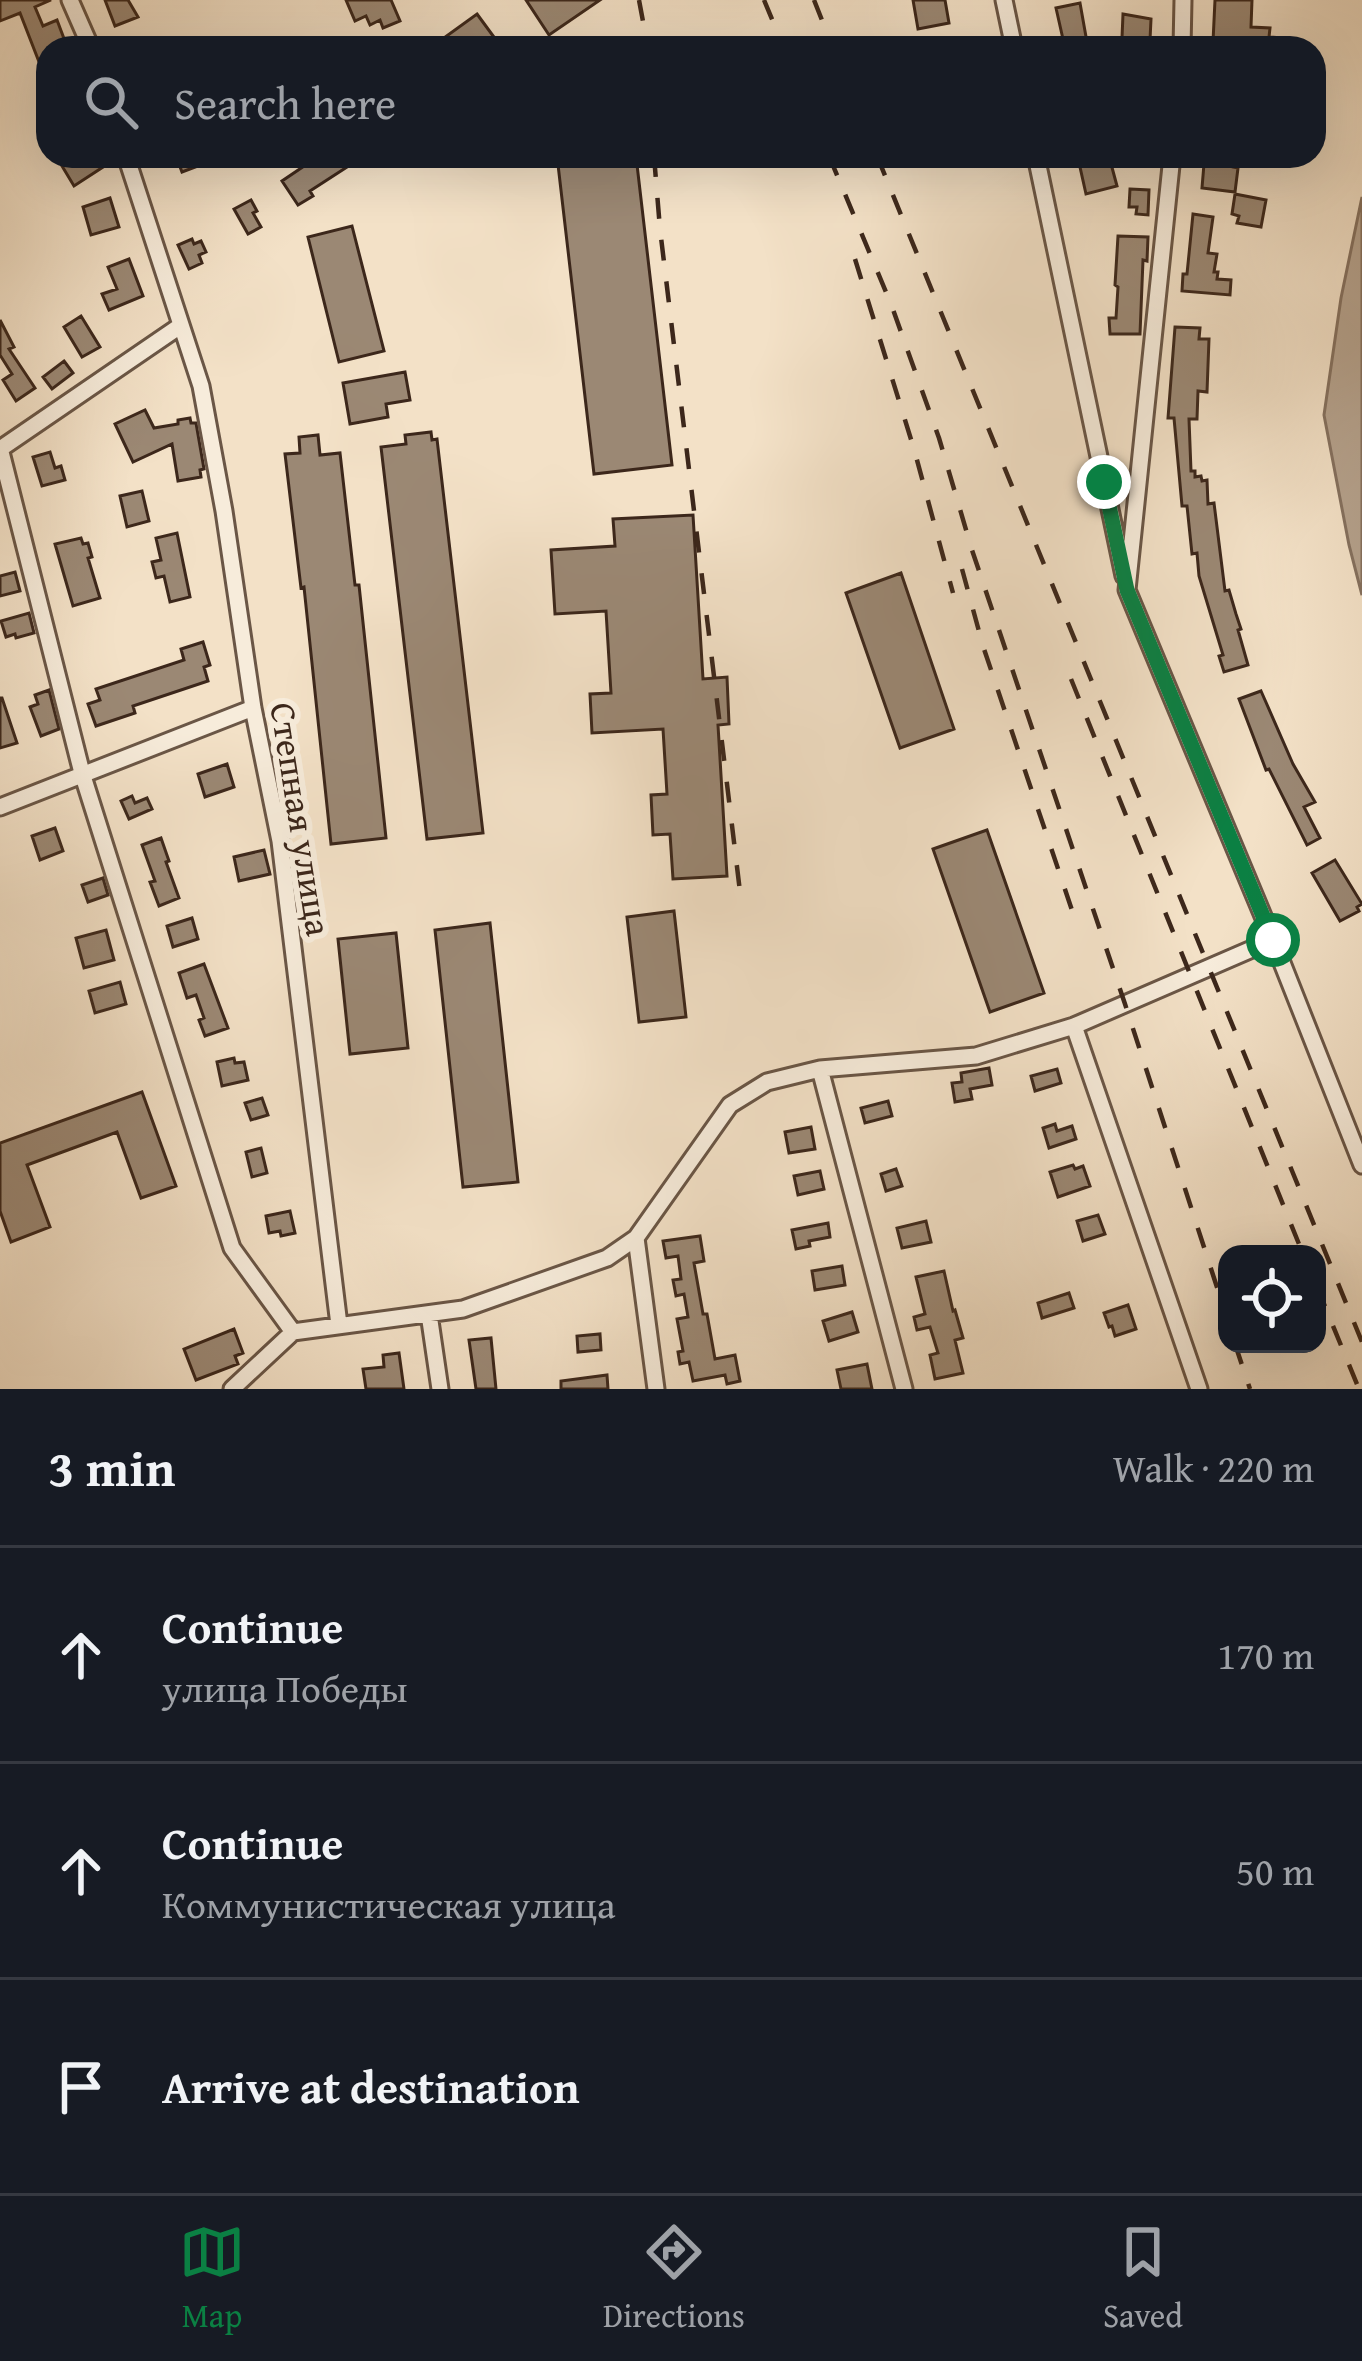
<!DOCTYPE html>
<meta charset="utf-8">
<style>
:root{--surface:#171b24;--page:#20242c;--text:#f1f3f6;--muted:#9ea1a6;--line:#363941;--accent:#0b8043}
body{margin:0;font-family:"Gentium Book Plus",serif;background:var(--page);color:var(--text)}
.controls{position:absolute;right:36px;bottom:36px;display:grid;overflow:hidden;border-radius:24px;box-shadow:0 12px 48px #0002}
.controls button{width:108px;height:108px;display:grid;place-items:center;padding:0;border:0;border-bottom:3px solid var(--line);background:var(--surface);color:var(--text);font:60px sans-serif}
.stop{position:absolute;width:36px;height:36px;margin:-27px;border:9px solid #0b8043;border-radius:50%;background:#fff}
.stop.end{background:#0b8043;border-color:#fff;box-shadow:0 3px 12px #0008}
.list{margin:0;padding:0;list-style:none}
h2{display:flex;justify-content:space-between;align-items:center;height:156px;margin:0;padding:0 48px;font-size:51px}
h2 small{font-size:39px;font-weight:400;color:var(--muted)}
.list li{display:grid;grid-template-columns:78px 1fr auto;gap:36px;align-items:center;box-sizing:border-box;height:216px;padding:0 48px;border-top:3px solid var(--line)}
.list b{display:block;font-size:45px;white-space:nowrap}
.list p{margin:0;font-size:39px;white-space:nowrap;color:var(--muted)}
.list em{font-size:39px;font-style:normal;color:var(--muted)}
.icon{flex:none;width:66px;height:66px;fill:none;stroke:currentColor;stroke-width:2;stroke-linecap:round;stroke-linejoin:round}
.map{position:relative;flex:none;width:1362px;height:1389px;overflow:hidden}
.search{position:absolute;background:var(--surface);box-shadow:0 12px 48px #0002;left:36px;right:36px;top:36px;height:132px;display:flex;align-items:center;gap:30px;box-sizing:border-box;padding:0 42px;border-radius:36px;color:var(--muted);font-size:45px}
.sheet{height:804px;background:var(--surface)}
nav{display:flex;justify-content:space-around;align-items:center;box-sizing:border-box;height:168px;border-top:3px solid var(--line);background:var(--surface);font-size:33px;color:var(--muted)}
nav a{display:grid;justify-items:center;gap:6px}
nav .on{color:var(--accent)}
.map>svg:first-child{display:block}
</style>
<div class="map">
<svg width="1362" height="1389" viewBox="0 0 1362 1389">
<rect width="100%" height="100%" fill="#f3e1c7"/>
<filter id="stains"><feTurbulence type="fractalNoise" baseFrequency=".00167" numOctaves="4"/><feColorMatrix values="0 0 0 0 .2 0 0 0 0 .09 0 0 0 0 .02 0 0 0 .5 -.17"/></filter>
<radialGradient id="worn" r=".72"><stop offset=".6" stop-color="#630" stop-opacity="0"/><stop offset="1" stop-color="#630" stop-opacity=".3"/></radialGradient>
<!-- water -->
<path fill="#b5a28d" stroke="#85715f" stroke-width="3" d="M 1362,197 L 1362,595 L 1349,545 L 1324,415 L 1341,298 Z"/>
<!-- building -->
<path fill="#9b8874" stroke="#3c271b" stroke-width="3" d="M 0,0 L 51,0 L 35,7 L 43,26 L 57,20 L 66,44 L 48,48 L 48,85 L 20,13 L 0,21 Z
M 105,0 L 128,0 L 138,17 L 115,26 Z
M 346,0 L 391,0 L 400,21 L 383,28 L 380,20 L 370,25 L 366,16 L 355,21 Z
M 526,0 L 600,0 L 549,35 Z
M 913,0 L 945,0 L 949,23 L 918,29 Z
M 1215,0 L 1252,0 L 1251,27 L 1270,28 L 1269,37 L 1295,39 L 1295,48 L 1257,48 L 1257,42 L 1213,42 Z
M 1080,3 L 1088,48 L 1065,48 L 1056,8 Z
M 477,14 L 502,48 L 430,48 Z
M 1123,14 L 1151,19 L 1150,40 L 1122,38 Z
M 56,156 L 95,156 L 103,167 L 74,186 Z
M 176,156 L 221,156 L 222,157 L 182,172 Z
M 319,156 L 364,156 L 310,191 L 313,196 L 298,205 L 282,181 Z
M 557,156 L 636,156 L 672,465 L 594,474 Z
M 1110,160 L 1117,186 L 1086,194 L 1080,167 Z
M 1217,161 L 1233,162 L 1233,167 L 1238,168 L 1235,192 L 1202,188 L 1204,164 L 1216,166 Z
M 1130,189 L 1149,190 L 1148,215 L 1136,214 L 1137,207 L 1129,207 Z
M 1235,194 L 1266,200 L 1261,227 L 1237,223 L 1239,216 L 1232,214 Z
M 110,198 L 119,227 L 91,235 L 83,207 Z
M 251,200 L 257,211 L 253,213 L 261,227 L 248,234 L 234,209 Z
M 1193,214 L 1213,217 L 1208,253 L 1217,254 L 1214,272 L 1218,272 L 1217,279 L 1231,280 L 1230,295 L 1182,291 L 1183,274 L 1187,274 Z
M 352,226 L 384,351 L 339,362 L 308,237 Z
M 1118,236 L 1148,237 L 1147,261 L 1143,260 L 1140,334 L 1110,334 L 1109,318 L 1116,318 L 1118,287 L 1115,285 Z
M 192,239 L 194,244 L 201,241 L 206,252 L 199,255 L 202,263 L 189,269 L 178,245 Z
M 129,259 L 143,296 L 109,310 L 102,294 L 117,289 L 108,267 Z
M 81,316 L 100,347 L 82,357 L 64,327 Z
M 0,320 L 14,347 L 9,349 L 35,388 L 16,401 L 3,380 L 12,374 L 0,355 Z
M 1175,327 L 1200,328 L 1199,339 L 1209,339 L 1207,392 L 1198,391 L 1197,419 L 1189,419 L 1191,471 L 1195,471 L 1195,477 L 1201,476 L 1202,481 L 1207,480 L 1208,504 L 1214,503 L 1225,591 L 1229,590 L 1236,614 L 1241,629 L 1238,630 L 1248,665 L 1224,672 L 1219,656 L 1223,655 L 1199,576 L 1197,553 L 1192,554 L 1187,506 L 1182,506 L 1174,418 L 1168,418 Z
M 64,361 L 73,373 L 52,389 L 43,377 Z
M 405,372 L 410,400 L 386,404 L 388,417 L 350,424 L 343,383 Z
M 145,410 L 154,428 L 178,424 L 178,420 L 190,418 L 191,423 L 196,423 L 204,469 L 200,470 L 201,477 L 178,481 L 172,444 L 133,462 L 115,424 Z
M 431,432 L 432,440 L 437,439 L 483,833 L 427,839 L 381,447 L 406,444 L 405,435 Z
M 318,435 L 320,455 L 340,453 L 355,585 L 359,585 L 386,838 L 331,844 L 304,587 L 301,588 L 285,454 L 300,453 L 299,437 Z
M 50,452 L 55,468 L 61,466 L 65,480 L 42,486 L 33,457 Z
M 142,491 L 149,521 L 127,527 L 120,496 Z
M 693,515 L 703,679 L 727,677 L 729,724 L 718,725 L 727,876 L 673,879 L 670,834 L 653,835 L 651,795 L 667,794 L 663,729 L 592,733 L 590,694 L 611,693 L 606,611 L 555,614 L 551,550 L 615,546 L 613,519 Z
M 177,533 L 190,597 L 170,602 L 164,576 L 156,578 L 152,562 L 161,560 L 156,538 Z
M 81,538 L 83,544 L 88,543 L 92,557 L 88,558 L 100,598 L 73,606 L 55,544 Z
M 15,572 L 20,591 L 0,596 L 0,576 Z
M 901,573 L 954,729 L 900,748 L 846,593 Z
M 29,613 L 34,633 L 16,638 L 15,634 L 6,637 L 1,621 Z
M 203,642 L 210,665 L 204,667 L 208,681 L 133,706 L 135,713 L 96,726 L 88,704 L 100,700 L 96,689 L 184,660 L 181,649 Z
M 49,690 L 59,729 L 41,736 L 30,707 L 38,704 L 35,695 Z
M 1261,691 L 1293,764 L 1315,802 L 1304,807 L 1320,838 L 1307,845 L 1269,769 L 1266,770 L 1239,699 Z
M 0,698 L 2,698 L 17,743 L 0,748 Z
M 227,764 L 234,787 L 205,797 L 198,774 Z
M 132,796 L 135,803 L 147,798 L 152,809 L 129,819 L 121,801 Z
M 55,828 L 63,851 L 40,860 L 32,836 Z
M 987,830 L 1044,993 L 990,1012 L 933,849 Z
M 161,838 L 169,861 L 166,862 L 179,898 L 159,906 L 150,882 L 155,881 L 142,845 Z
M 264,850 L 270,874 L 239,881 L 234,857 Z
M 1335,860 L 1362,904 L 1357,907 L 1359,911 L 1340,921 L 1312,873 Z
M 103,878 L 108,895 L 88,902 L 82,885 Z
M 674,911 L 686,1017 L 639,1022 L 627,917 Z
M 192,918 L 198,939 L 173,947 L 167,926 Z
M 490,923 L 518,1182 L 463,1187 L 435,930 Z
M 106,930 L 114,960 L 84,968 L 76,938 Z
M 396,933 L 408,1048 L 350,1054 L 338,939 Z
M 204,964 L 228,1028 L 205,1036 L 199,1020 L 204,1018 L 196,995 L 187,998 L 179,973 Z
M 120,982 L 126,1004 L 95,1013 L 89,991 Z
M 234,1058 L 235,1063 L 244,1062 L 248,1080 L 222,1086 L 217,1062 Z
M 989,1068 L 992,1085 L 970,1089 L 972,1099 L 955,1102 L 952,1083 L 962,1082 L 961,1073 Z
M 1057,1069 L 1061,1083 L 1035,1091 L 1031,1076 Z
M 142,1092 L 176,1186 L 141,1198 L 117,1132 L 27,1165 L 50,1227 L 11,1242 L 0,1211 L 0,1143 Z
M 262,1098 L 268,1115 L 251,1120 L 245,1103 Z
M 888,1101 L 892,1116 L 865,1123 L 861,1108 Z
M 1055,1124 L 1057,1131 L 1072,1126 L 1076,1139 L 1049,1148 L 1043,1128 Z
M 811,1127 L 815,1149 L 789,1153 L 785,1132 Z
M 261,1148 L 267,1173 L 252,1177 L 246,1152 Z
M 1073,1165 L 1075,1169 L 1083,1166 L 1090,1186 L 1058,1197 L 1050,1172 Z
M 896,1169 L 902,1186 L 886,1191 L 881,1174 Z
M 820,1171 L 824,1189 L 798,1195 L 794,1176 Z
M 290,1211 L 295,1233 L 281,1236 L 280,1231 L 269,1233 L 266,1216 Z
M 1098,1215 L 1105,1234 L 1083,1241 L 1077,1221 Z
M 926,1221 L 931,1242 L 902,1248 L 897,1228 Z
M 828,1223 L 830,1237 L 809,1241 L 810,1246 L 796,1249 L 792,1230 Z
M 700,1236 L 704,1261 L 694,1263 L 703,1314 L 707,1314 L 715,1359 L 735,1355 L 740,1381 L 727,1384 L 725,1375 L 693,1381 L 689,1362 L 680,1364 L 678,1352 L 683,1351 L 677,1319 L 688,1317 L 684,1294 L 676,1296 L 673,1280 L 681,1279 L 678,1256 L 666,1258 L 663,1241 Z
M 842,1266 L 845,1285 L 815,1290 L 812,1271 Z
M 944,1271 L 953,1311 L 955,1310 L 963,1338 L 955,1340 L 963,1373 L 935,1379 L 930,1355 L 938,1353 L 930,1327 L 917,1330 L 914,1317 L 925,1314 L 916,1277 Z
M 1069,1293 L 1074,1308 L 1042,1318 L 1038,1303 Z
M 1128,1305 L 1136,1329 L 1115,1336 L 1112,1326 L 1109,1327 L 1104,1313 Z
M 852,1312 L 858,1332 L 829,1341 L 823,1321 Z
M 234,1329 L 243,1353 L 235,1356 L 238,1364 L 196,1380 L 184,1349 Z
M 600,1334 L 601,1350 L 578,1352 L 577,1336 Z
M 491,1338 L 496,1389 L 476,1389 L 469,1340 Z
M 399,1353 L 404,1389 L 366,1389 L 363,1369 L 384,1367 L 383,1355 Z
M 867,1364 L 872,1389 L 841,1389 L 837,1370 Z
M 607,1375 L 608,1389 L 561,1389 L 561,1381 Z"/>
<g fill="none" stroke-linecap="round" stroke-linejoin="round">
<defs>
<path id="street" d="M 70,0 L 91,48
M 1004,0 L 1014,48
M 1182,48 L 1183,0
M 126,156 L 201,386 L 224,511 L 253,708 L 280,841 L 339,1325
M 1036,156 L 1124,576
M 1172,156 L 1127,590 L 1273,940 L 1362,1165
M 0,448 L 82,773 L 232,1248 L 293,1332
M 0,449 L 180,326
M 0,807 L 253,708
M 1074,1026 L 1199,1389
M 820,1069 L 904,1389
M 636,1238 L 656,1389
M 429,1314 L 440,1389
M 232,1389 L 293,1332 L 463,1309 L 607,1258 L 636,1238 L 730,1105 L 767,1082 L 820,1069 L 976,1056 L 1074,1026 L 1273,940"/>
</defs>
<!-- street casing -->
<use href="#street" stroke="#6a5646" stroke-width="21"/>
<!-- street -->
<use href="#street" stroke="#f7ecdb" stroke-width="15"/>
<!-- rail -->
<path stroke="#3c271b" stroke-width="4.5" stroke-dasharray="21 21" stroke-linecap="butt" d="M 639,0 L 648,48
M 764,0 L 784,48
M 814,0 L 833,48
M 654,156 L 660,229 L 741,900
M 829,156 L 891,304 L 939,438 L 972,550 L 1125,1004 L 1227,1318
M 877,156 L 1362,1342
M 855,259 L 914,449 L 953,593
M 962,569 L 983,646 L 1078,928
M 1071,679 L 1303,1254
M 1317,1287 L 1359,1389
M 1235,1344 L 1250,1389"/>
</g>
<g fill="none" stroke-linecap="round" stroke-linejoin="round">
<!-- route -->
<path stroke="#0b8043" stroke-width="15" d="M 1104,482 L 1127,590 L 1273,940"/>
</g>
<g text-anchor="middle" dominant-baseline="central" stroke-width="12" stroke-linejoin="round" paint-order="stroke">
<!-- street labels -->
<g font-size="36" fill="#3c271b" stroke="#f7ecdb">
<text transform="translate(302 819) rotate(81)">Степная улица</text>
</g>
</g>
<rect width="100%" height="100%" filter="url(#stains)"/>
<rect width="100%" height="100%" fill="url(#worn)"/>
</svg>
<div class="controls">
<button><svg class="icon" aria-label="locate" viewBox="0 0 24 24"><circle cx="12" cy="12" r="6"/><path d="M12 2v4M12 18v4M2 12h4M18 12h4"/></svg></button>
</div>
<div class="stop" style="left:1273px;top:940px"></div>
<div class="stop end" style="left:1104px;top:482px"></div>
<div class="search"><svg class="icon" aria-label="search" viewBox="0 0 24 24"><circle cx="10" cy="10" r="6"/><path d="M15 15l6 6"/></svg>Search here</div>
</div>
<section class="sheet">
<h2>3 min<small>Walk · 220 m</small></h2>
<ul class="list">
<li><svg class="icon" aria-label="ahead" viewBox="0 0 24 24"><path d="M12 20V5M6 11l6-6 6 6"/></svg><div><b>Continue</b><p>улица Победы</p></div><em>170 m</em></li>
<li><svg class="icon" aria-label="ahead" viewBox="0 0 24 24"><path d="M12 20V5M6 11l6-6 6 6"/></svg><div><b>Continue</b><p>Коммунистическая улица</p></div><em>50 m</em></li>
<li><svg class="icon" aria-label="arrive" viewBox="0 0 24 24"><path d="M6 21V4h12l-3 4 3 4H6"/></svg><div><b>Arrive at destination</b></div></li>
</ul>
</section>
<nav>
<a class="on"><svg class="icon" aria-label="map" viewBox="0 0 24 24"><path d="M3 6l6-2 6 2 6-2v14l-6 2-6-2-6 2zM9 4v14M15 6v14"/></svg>Map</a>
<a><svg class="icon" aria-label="directions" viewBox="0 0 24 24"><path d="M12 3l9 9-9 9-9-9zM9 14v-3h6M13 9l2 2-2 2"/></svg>Directions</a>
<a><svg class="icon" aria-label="saved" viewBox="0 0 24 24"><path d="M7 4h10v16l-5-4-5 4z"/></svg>Saved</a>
</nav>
